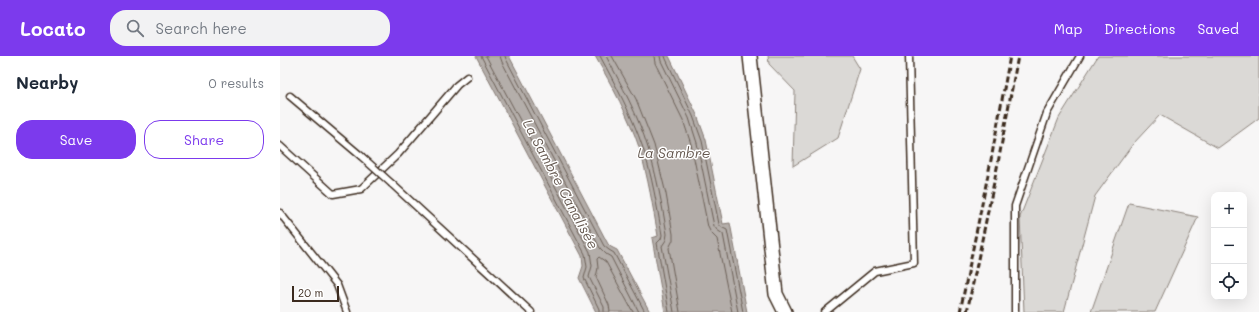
<!DOCTYPE html>
<meta charset="utf-8">
<style>
:root{--surface:#fff;--page:#f2f2f3;--text:#1f2937;--muted:#747a83;--line:#e0e1e3;--accent:#7c3aed}
body{margin:0;font-family:Mali,sans-serif;background:var(--page);color:var(--text)}
.controls{position:absolute;right:12px;bottom:12px;display:grid;overflow:hidden;border-radius:8px;box-shadow:0 4px 16px #0002}
.controls button{width:36px;height:36px;display:grid;place-items:center;padding:0;border:0;border-bottom:1px solid var(--line);background:var(--surface);color:var(--text);font:20px sans-serif}
.scale{position:absolute;left:12px;bottom:10px;width:47px;box-sizing:border-box;padding-left:4px;border:2px solid #3b2a1e;border-top:0;font-size:11px;line-height:14px;white-space:nowrap;color:#3b2a1e;-webkit-text-stroke:3px #fff;paint-order:stroke}
.list{margin:0;padding:0;list-style:none}
h2{display:flex;justify-content:space-between;align-items:center;height:52px;margin:0;padding:0 16px;font-size:17px}
h2 small{font-size:13px;font-weight:400;color:var(--muted)}
.actions{display:flex;gap:8px;padding:12px 16px}
.actions a{flex:1;padding:9px 0;border:1px solid var(--accent);border-radius:16px;text-align:center;font-size:14px;color:var(--accent)}
.actions .main{background:var(--accent);color:#fff}
.icon{flex:none;width:22px;height:22px;fill:none;stroke:currentColor;stroke-width:2;stroke-linecap:round;stroke-linejoin:round}
.map{position:relative;flex:none;width:979px;height:256px;overflow:hidden}
header{display:flex;align-items:center;gap:24px;box-sizing:border-box;height:56px;padding:0 20px;background:var(--accent);color:#fff}
header strong{font-size:19px}
nav{display:flex;gap:22px;margin-inline-start:auto;font-size:14px}
.search{width:280px;height:36px;background:var(--page);display:flex;align-items:center;gap:10px;box-sizing:border-box;padding:0 14px;border-radius:16px;color:var(--muted);font-size:15px}
main{display:flex}
aside{flex:1;background:var(--surface)}
.map>svg:first-child{display:block}
</style>
<header>
<strong>Locato</strong>
<div class="search"><svg class="icon" aria-label="search" viewBox="0 0 24 24"><circle cx="10" cy="10" r="6"/><path d="M15 15l6 6"/></svg>Search here</div>
<nav><a>Map</a><a>Directions</a><a>Saved</a></nav>
</header>
<main>
<aside>
<h2>Nearby<small>0 results</small></h2>
<ul class="list">
</ul>
<div class="actions"><a class="main">Save</a><a>Share</a></div>
</aside>
<div class="map">
<svg width="979" height="256" viewBox="0 0 979 256">
<rect width="100%" height="100%" fill="#f7f6f6"/>
<filter id="ink" filterUnits="userSpaceOnUse"><feTurbulence type="fractalNoise" baseFrequency=".025" numOctaves="2"/><feDisplacementMap in="SourceGraphic" scale="8" xChannelSelector="R" yChannelSelector="G"/><feConvolveMatrix kernelMatrix="1 2 1 2 8 2 1 2 1" color-interpolation-filters="sRGB"/></filter>
<g filter="url(#ink)">
<!-- green -->
<path fill="#dbd9d6" stroke="#8b827a" d="M 488,0 L 572,0 L 580,13 L 558,82 L 513,110 L 515,35 L 489,8 Z
M 818,0 L 979,0 L 979,62 L 938,92 L 880,59 L 853,88 L 815,140 L 784,256 L 744,256 L 740,161 L 779,62 Z
M 849,147 L 918,161 L 875,256 L 811,256 Z"/>
<!-- water -->
<path fill="#b4aeaa" stroke="#847972" d="M 196,0 L 229,0 L 328,188 L 331,191 L 337,194 L 370,256 L 316,256 L 299,222 L 303,210 L 302,200 Z
M 315,0 L 389,0 L 417,59 L 426,84 L 443,168 L 450,167 L 467,256 L 385,256 L 372,182 L 378,180 C 373,151 368,122 360,94 C 349,60 332,30 315,0 Z"/>
<g fill="none" stroke-linecap="round" stroke-linejoin="round">
<!-- shore -->
<path stroke="#6b5f56" stroke-width="1" d="M 201,0 L 305,198 L 307,211 L 304,222 L 319,253 L 319,256
M 206,0 L 310,196 L 312,210 L 309,221 L 324,251 L 324,256
M 220,0 L 222,6 L 320,192 L 326,198 L 331,201 L 359,256
M 225,0 L 226,3 L 324,190 L 329,194 L 334,197 L 365,256
M 320,0 C 336,30 352,59 363,92 C 372,120 377,150 382,179 L 381,183 L 377,187 L 389,256
M 326,0 C 342,30 358,59 368,92 C 377,120 382,149 387,178 L 386,184 L 382,190 L 394,256
M 332,0 L 356,43 L 374,89 L 386,138 L 393,178 L 393,184 L 389,192 L 400,256
M 374,0 L 375,7 L 403,64 L 411,88 L 428,171 L 431,177 L 437,183 L 452,256
M 380,0 L 381,5 L 409,62 L 417,87 L 434,170 L 437,174 L 443,178 L 458,256
M 385,0 L 386,3 L 413,60 L 422,85 L 439,168 L 441,171 L 447,174 L 463,256
M 330,256 L 329,249 L 316,221 L 318,212 L 317,203 L 319,201 L 326,206 L 353,256"/>
<defs>
<path id="service" d="M 10,40 L 81,100
M 0,90 L 53,138 L 81,133 L 118,98 L 177,29 L 187,21
M 112,128 L 251,256
M 0,157 L 57,229 L 67,256
M 545,256 L 595,215 L 634,207 L 629,0
M 735,256 L 735,150 L 767,57 L 800,0"/>
<path id="minor" d="M 470,0 L 496,238 L 505,256"/>
</defs>
<!-- service casing -->
<use href="#service" stroke="#3b2a1e" stroke-width="9"/>
<!-- minor casing -->
<use href="#minor" stroke="#3b2a1e" stroke-width="16"/>
<!-- service -->
<use href="#service" stroke="#fff" stroke-width="6"/>
<!-- minor -->
<use href="#minor" stroke="#fff" stroke-width="13"/>
<!-- rail -->
<path stroke="#3b2a1e" stroke-width="3" stroke-dasharray="6 3" stroke-linecap="butt" d="M 680,256 L 711,104 L 730,0
M 687,256 L 718,107 L 738,0"/>
<defs>
<path id="service-bridge" d="M 81,100 L 112,128"/>
</defs>
<!-- service-bridge casing -->
<use href="#service-bridge" stroke="#3b2a1e" stroke-width="9" stroke-linecap="butt"/>
<!-- service-bridge -->
<use href="#service-bridge" stroke="#fff" stroke-width="6"/>
</g>
</g>
<g text-anchor="middle" dominant-baseline="central" stroke-width="3" stroke-linejoin="round" paint-order="stroke">
<!-- water labels -->
<g font-size="14" font-style="italic" fill="#65584f" stroke="#fff">
<text x="394" y="96">La Sambre</text>
<text transform="translate(281 128) rotate(62)">La Sambre Canalisée</text>
</g>
</g>
</svg>
<div class="controls">
<button>+</button>
<button>−</button>
<button><svg class="icon" aria-label="locate" viewBox="0 0 24 24"><circle cx="12" cy="12" r="6"/><path d="M12 2v4M12 18v4M2 12h4M18 12h4"/></svg></button>
</div>
<div class="scale">20 m</div>
</div>
</main>
